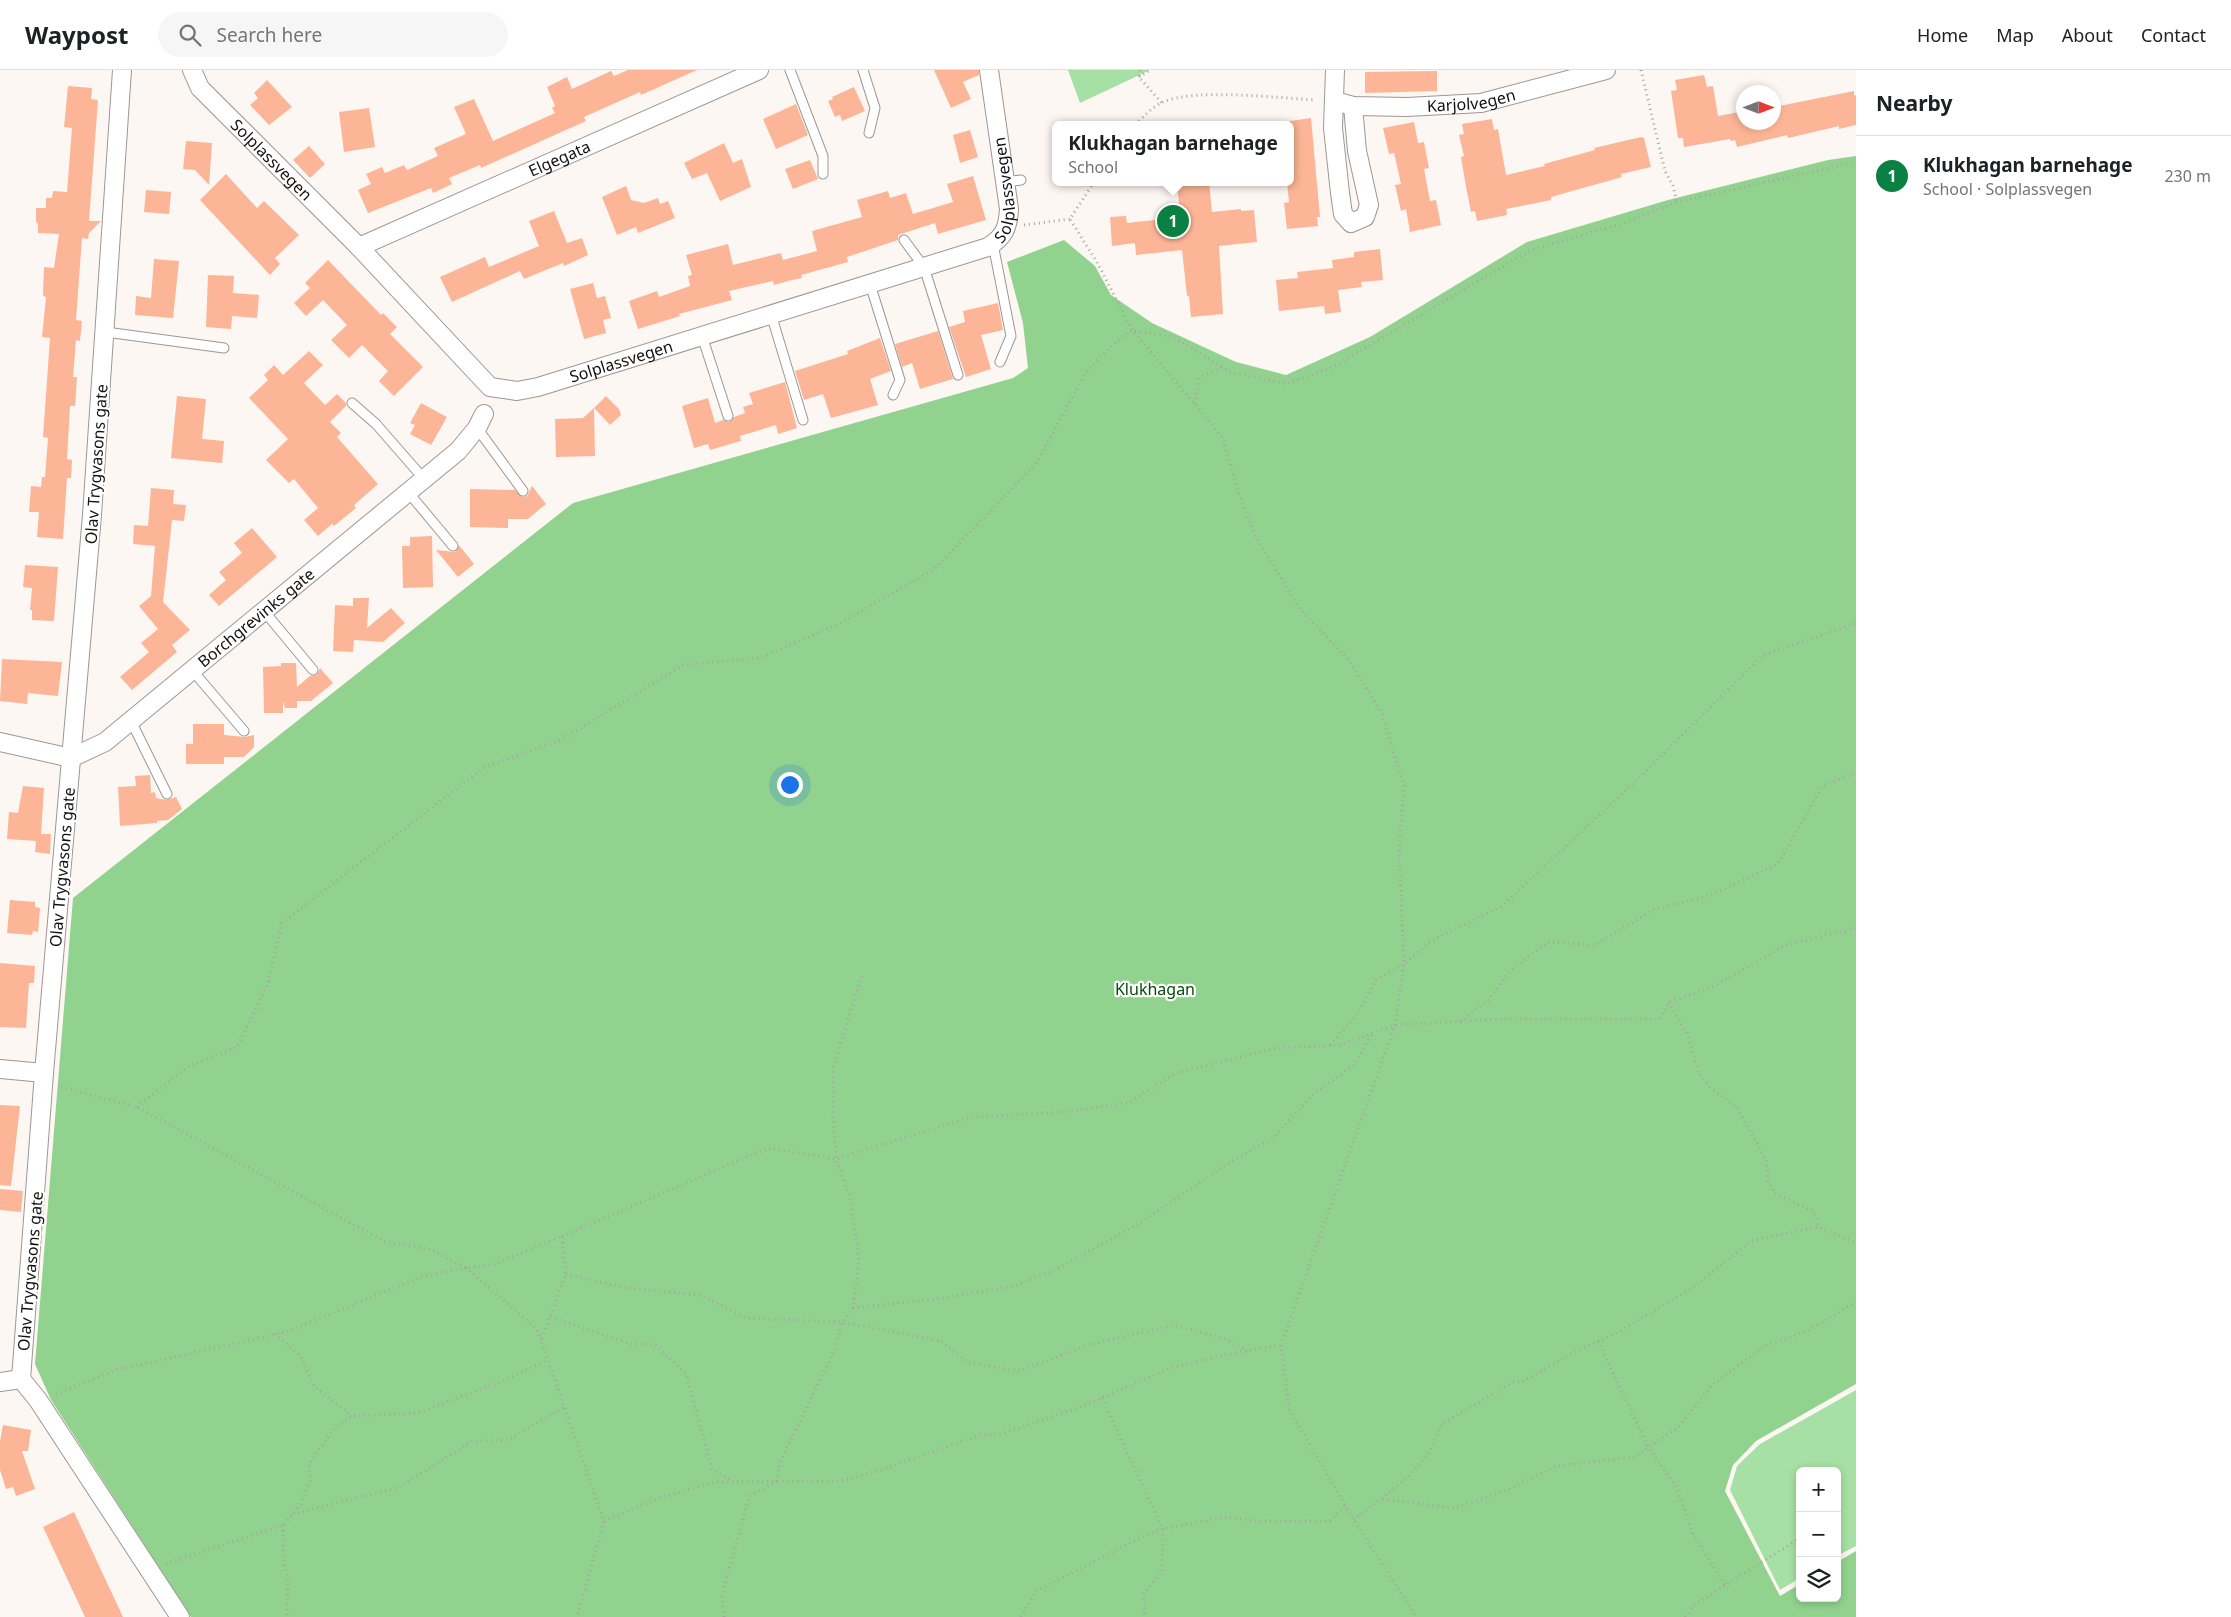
<!DOCTYPE html>
<meta charset="utf-8">
<style>
:root{--surface:#fff;--page:#f6f6f6;--text:#202124;--muted:#757577;--line:#e0e0e0;--accent:#0b8043}
body{margin:0;font-family:"Noto Sans",sans-serif;background:var(--page);color:var(--text)}
.controls{position:absolute;right:15px;bottom:15px;display:grid;overflow:hidden;border-radius:8px;box-shadow:0 2px 8px #0003}
.controls button{width:45px;height:45px;display:grid;place-items:center;padding:0;border:0;border-bottom:1px solid var(--line);background:var(--surface);color:var(--text);font:25px sans-serif}
.compass{position:absolute;left:1736px;top:15px;width:45px;height:45px;border-radius:50%;background:var(--surface);box-shadow:0 2px 8px #0003;rotate:90deg}
.you{position:absolute;left:789px;top:714px;width:18px;height:18px;margin:-12px;border:4px solid #fff;border-radius:50%;background:#1a73e8;box-shadow:0 0 0 8px #1a73e833}
.badge{display:grid;place-items:center;width:32px;height:32px;border-radius:50%;background:var(--accent);color:#fff;font-size:16px;font-weight:700}
.pin{position:absolute;translate:-50% -50%;border:2px solid #fff;box-shadow:0 1px 5px #0006}
.popup{position:absolute;left:1052px;top:51px;width:242px;height:65px;box-sizing:border-box;display:grid;place-content:center;border-radius:8px;background:var(--surface);filter:drop-shadow(0 1px 4px #0005);font-size:16px;white-space:nowrap;color:var(--muted)}
.popup b{font-size:19px;color:var(--text)}
.popup::after{content:'';position:absolute;left:50%;top:100%;margin-left:-10px;border:10px solid transparent;border-top-color:var(--surface)}
.list{margin:0;padding:0;list-style:none}
h2{display:flex;justify-content:space-between;align-items:center;height:65px;margin:0;padding:0 20px;font-size:21px}
h2 small{font-size:16px;font-weight:400;color:var(--muted)}
.list li{display:grid;grid-template-columns:32px 1fr auto;gap:15px;align-items:center;box-sizing:border-box;height:80px;padding:0 20px;border-top:1px solid var(--line)}
.list b{display:block;font-size:19px;white-space:nowrap}
.list p{margin:0;font-size:16px;white-space:nowrap;color:var(--muted)}
.list em{font-size:16px;font-style:normal;color:var(--muted)}
.icon{flex:none;width:28px;height:28px;fill:none;stroke:currentColor;stroke-width:2;stroke-linecap:round;stroke-linejoin:round}
.map{position:relative;flex:none;width:1856px;height:1547px;overflow:hidden}
header{display:flex;align-items:center;gap:30px;box-sizing:border-box;height:70px;padding:0 25px;background:var(--surface);border-bottom:1px solid var(--line)}
header strong{font-size:24px}
nav{display:flex;gap:28px;margin-inline-start:auto;font-size:18px}
.search{width:350px;height:45px;background:var(--page);display:flex;align-items:center;gap:12px;box-sizing:border-box;padding:0 18px;border-radius:28px;color:var(--muted);font-size:19px}
main{display:flex}
aside{flex:1;background:var(--surface)}
.map>svg:first-child{display:block}
</style>
<header>
<strong>Waypost</strong>
<div class="search"><svg class="icon" aria-label="search" viewBox="0 0 24 24"><circle cx="10" cy="10" r="6"/><path d="M15 15l6 6"/></svg>Search here</div>
<nav><a>Home</a><a>Map</a><a>About</a><a>Contact</a></nav>
</header>
<main>
<div class="map">
<svg width="1856" height="1547" viewBox="0 0 1856 1547">
<rect width="100%" height="100%" fill="#fdf7f4"/>
<!-- green -->
<path fill="#a6e0a4" d="M 1068,0 L 1148,0 L 1148,1 L 1080,33 Z
M 1856,1320 L 1856,1476 L 1837,1486 L 1837,1401 L 1800,1401 L 1800,1508 L 1780,1520 L 1730,1420 L 1737,1396 L 1760,1374 Z"/>
<!-- forest -->
<path fill="#91d38e" d="M 1856,86 L 1856,1314 L 1756,1371 L 1733,1395 L 1725,1421 L 1780,1526 L 1800,1514 L 1800,1528 L 1837,1528 L 1837,1492 L 1856,1481 L 1856,1547 L 191,1547 L 51,1330 L 35,1294 L 73,828 L 573,433 L 1013,308 L 1028,298 L 1023,253 L 1007,192 L 1064,170 L 1095,196 L 1111,225 L 1152,253 L 1236,292 L 1286,305 L 1370,267 L 1527,172 L 1668,130 L 1828,90 Z"/>
<!-- building -->
<path fill="#fcb596" d="M 628,0 L 697,0 L 641,25 L 640,22 L 584,47 L 586,51 L 481,98 L 480,95 L 449,108 L 452,114 L 433,123 L 431,118 L 368,143 L 358,120 L 371,114 L 366,104 L 382,97 L 385,103 L 404,95 L 407,100 L 438,86 L 434,78 L 466,64 L 454,37 L 474,29 L 493,71 L 555,43 L 552,38 L 555,36 L 547,17 L 567,7 L 572,19 L 611,1 L 614,6 Z
M 934,0 L 979,0 L 979,5 L 963,12 L 971,29 L 951,38 Z
M 1437,1 L 1437,21 L 1365,23 L 1365,2 Z
M 1704,5 L 1707,17 L 1713,16 L 1718,46 L 1744,41 L 1744,52 L 1774,52 L 1774,37 L 1854,21 L 1854,26 L 1856,25 L 1856,55 L 1839,59 L 1839,56 L 1788,68 L 1787,65 L 1737,77 L 1735,70 L 1731,71 L 1730,69 L 1684,77 L 1683,68 L 1678,68 L 1671,21 L 1677,20 L 1675,10 Z
M 267,10 L 292,37 L 269,55 L 250,35 L 258,28 L 254,23 Z
M 68,16 L 92,18 L 91,29 L 98,30 L 89,151 L 101,151 L 89,163 L 88,169 L 82,168 L 76,250 L 82,251 L 80,271 L 76,270 L 73,307 L 77,307 L 75,336 L 70,336 L 67,389 L 72,390 L 71,408 L 67,408 L 63,469 L 37,467 L 39,442 L 29,442 L 31,416 L 41,417 L 42,407 L 45,407 L 48,368 L 43,367 L 50,268 L 42,267 L 46,227 L 43,226 L 44,197 L 54,198 L 59,164 L 38,163 L 38,154 L 36,152 L 36,138 L 46,138 L 46,128 L 52,128 L 53,121 L 67,122 L 72,58 L 64,57 Z
M 854,17 L 865,41 L 842,51 L 840,45 L 835,47 L 828,31 L 833,29 L 832,27 Z
M 796,34 L 808,65 L 776,79 L 763,49 Z
M 369,38 L 375,77 L 344,82 L 339,42 Z
M 1311,48 L 1320,147 L 1317,147 L 1318,156 L 1287,159 L 1284,133 L 1289,132 L 1287,112 L 1290,112 L 1290,51 Z
M 1492,49 L 1494,60 L 1498,59 L 1506,105 L 1545,96 L 1544,94 L 1595,80 L 1594,78 L 1641,67 L 1644,68 L 1651,97 L 1621,104 L 1622,107 L 1551,127 L 1551,130 L 1506,139 L 1507,145 L 1477,151 L 1475,141 L 1471,142 L 1466,117 L 1461,87 L 1464,86 L 1459,65 L 1464,64 L 1462,54 Z
M 1414,52 L 1418,73 L 1424,72 L 1429,98 L 1424,99 L 1430,131 L 1436,130 L 1441,155 L 1410,162 L 1406,139 L 1401,141 L 1395,115 L 1401,114 L 1394,83 L 1389,84 L 1383,58 Z
M 970,60 L 978,87 L 960,93 L 953,65 Z
M 186,71 L 212,73 L 209,115 L 195,100 L 183,99 Z
M 724,73 L 733,93 L 742,89 L 751,117 L 720,131 L 707,103 L 692,109 L 684,93 Z
M 309,76 L 325,94 L 310,108 L 293,90 Z
M 810,90 L 818,109 L 793,119 L 785,99 Z
M 226,104 L 257,138 L 264,131 L 299,165 L 275,188 L 280,194 L 270,205 L 200,130 Z
M 973,106 L 986,150 L 938,164 L 935,153 L 898,165 L 898,170 L 847,187 L 848,192 L 801,205 L 802,208 L 788,211 L 774,215 L 773,211 L 729,221 L 732,230 L 679,244 L 680,246 L 638,259 L 629,231 L 657,221 L 659,227 L 690,216 L 688,206 L 692,205 L 686,185 L 728,174 L 733,195 L 781,183 L 783,190 L 817,181 L 812,161 L 862,147 L 857,130 L 888,121 L 890,128 L 906,123 L 913,144 L 953,132 L 947,114 Z
M 1177,112 L 1209,112 L 1212,142 L 1241,139 L 1241,141 L 1254,140 L 1257,172 L 1219,176 L 1223,244 L 1191,247 L 1189,226 L 1187,226 L 1182,180 L 1136,185 L 1135,173 L 1112,176 L 1110,147 L 1126,146 L 1127,153 L 1164,149 L 1163,147 L 1180,145 Z
M 626,116 L 631,130 L 644,133 L 658,128 L 660,134 L 668,131 L 675,148 L 638,163 L 636,157 L 617,165 L 602,127 Z
M 146,120 L 171,122 L 169,144 L 144,142 Z
M 554,141 L 567,173 L 582,168 L 588,185 L 564,196 L 563,193 L 524,209 L 520,201 L 452,232 L 440,207 L 485,187 L 489,197 L 539,176 L 529,151 Z
M 1380,179 L 1383,210 L 1361,212 L 1362,217 L 1338,220 L 1341,242 L 1325,244 L 1324,236 L 1279,241 L 1276,210 L 1298,208 L 1297,202 L 1333,198 L 1332,190 L 1354,187 L 1354,182 Z
M 154,189 L 179,191 L 173,248 L 135,245 L 136,226 L 151,228 Z
M 328,190 L 381,245 L 383,243 L 397,257 L 390,264 L 423,297 L 394,326 L 379,311 L 388,301 L 362,275 L 349,288 L 331,270 L 347,255 L 323,230 L 306,246 L 294,233 L 310,218 L 305,213 Z
M 208,205 L 234,206 L 233,223 L 259,225 L 257,248 L 232,246 L 231,259 L 206,257 Z
M 593,213 L 597,228 L 605,226 L 611,248 L 603,250 L 606,263 L 584,269 L 570,219 Z
M 998,233 L 1003,260 L 981,265 L 991,299 L 966,307 L 949,257 L 965,252 L 963,241 Z
M 938,261 L 953,309 L 920,319 L 912,293 L 902,297 L 895,274 Z
M 880,268 L 891,301 L 870,309 L 878,335 L 831,348 L 823,324 L 804,330 L 795,301 L 848,284 L 847,281 Z
M 309,281 L 323,295 L 304,313 L 325,335 L 337,324 L 346,333 L 346,336 L 330,352 L 341,363 L 337,367 L 378,414 L 354,435 L 356,438 L 334,456 L 332,454 L 318,466 L 304,450 L 318,438 L 294,409 L 289,413 L 266,390 L 288,369 L 249,328 L 268,310 L 264,305 L 274,295 L 283,305 Z
M 785,312 L 797,358 L 778,364 L 776,355 L 740,366 L 741,371 L 710,380 L 708,374 L 694,378 L 682,336 L 708,328 L 715,353 L 723,350 L 729,352 L 734,347 L 745,343 L 743,337 L 753,334 L 749,323 Z
M 177,326 L 206,329 L 202,369 L 224,371 L 222,393 L 171,388 Z
M 606,326 L 619,339 L 621,345 L 610,355 L 594,338 Z
M 421,333 L 447,347 L 431,375 L 410,364 L 415,355 L 410,353 Z
M 594,338 L 595,386 L 556,387 L 555,349 L 583,348 Z
M 532,416 L 546,434 L 528,449 L 508,449 L 508,458 L 470,457 L 470,419 L 515,420 L 523,427 L 527,426 Z
M 151,418 L 174,420 L 173,434 L 186,435 L 184,451 L 172,450 L 163,532 L 190,560 L 172,575 L 177,582 L 132,620 L 120,607 L 149,582 L 141,573 L 158,559 L 139,536 L 151,526 L 155,476 L 133,474 L 134,455 L 148,456 Z
M 252,458 L 277,487 L 219,536 L 209,525 L 226,510 L 219,502 L 242,483 L 234,473 Z
M 432,466 L 433,517 L 403,518 L 402,476 L 410,476 L 410,467 Z
M 459,475 L 474,494 L 458,507 L 436,480 L 455,482 Z
M 25,495 L 58,497 L 54,551 L 32,550 L 32,540 L 30,540 L 32,518 L 23,517 Z
M 353,528 L 369,528 L 367,558 L 391,538 L 405,553 L 383,572 L 354,570 L 353,582 L 333,581 L 335,535 L 353,536 Z
M 2,589 L 62,592 L 58,626 L 28,623 L 27,634 L 0,631 Z
M 281,593 L 296,593 L 297,617 L 310,606 L 317,605 L 320,598 L 333,613 L 311,631 L 297,631 L 297,638 L 285,638 L 283,631 L 283,643 L 264,643 L 263,597 L 281,596 Z
M 193,654 L 224,654 L 224,665 L 245,667 L 254,665 L 254,677 L 244,687 L 224,687 L 224,694 L 186,694 L 186,674 L 193,674 Z
M 150,705 L 151,723 L 155,722 L 156,728 L 167,730 L 176,727 L 182,739 L 168,750 L 157,751 L 157,753 L 120,756 L 118,717 L 136,716 L 135,706 Z
M 23,716 L 44,718 L 41,764 L 51,764 L 50,784 L 35,782 L 36,771 L 7,769 L 9,742 L 18,743 Z
M 10,830 L 35,832 L 35,837 L 40,838 L 38,862 L 33,861 L 32,865 L 7,863 Z
M 0,893 L 35,896 L 34,913 L 29,913 L 26,958 L 0,957 Z
M 0,1035 L 20,1036 L 11,1116 L 0,1115 Z
M 0,1119 L 23,1121 L 21,1142 L 0,1140 Z
M 3,1355 L 31,1360 L 28,1381 L 22,1381 L 35,1419 L 16,1426 L 13,1417 L 6,1419 L 0,1400 L 0,1371 Z
M 74,1442 L 123,1547 L 85,1547 L 43,1457 Z"/>
<g fill="none" stroke-linecap="round" stroke-linejoin="round">
<defs>
<path id="service" d="M 790,0 L 823,86 L 823,104
M 863,0 L 875,38 L 869,63
M 1006,112 L 1021,110
M 904,170 L 924,197 L 958,305
M 993,174 L 1011,266 L 1000,292
M 870,214 L 900,310 L 893,325
M 771,244 L 803,350
M 106,262 L 224,278
M 702,266 L 728,346
M 352,333 L 376,354 L 424,409
M 477,358 L 523,421
M 408,422 L 453,476
M 264,541 L 313,600
M 192,600 L 244,661
M 131,651 L 167,724"/>
<g id="minor">
<path d="M 122,0 L 92,445 L 44,1003 L 21,1309 L 38,1330 L 180,1547"/>
<path id="s1" d="M 192,0 L 200,18 L 359,177 L 490,317 L 517,321 L 538,317 L 988,177 C 1004,167 1008,158 1009,139 L 989,0"/>
<path d="M 1335,0 L 1333,58 L 1340,123 L 1343,144 L 1351,153 L 1365,147 L 1369,135 L 1357,81 L 1353,36"/>
<path id="s2" d="M 1342,33 L 1353,36 L 1407,37 L 1481,33 L 1606,0"/>
<path id="s3" d="M 359,177 L 759,0"/>
<path id="s4" d="M 0,672 L 71,688 L 105,672 L 458,381 L 477,358 L 484,344"/>
<path d="M 0,999 L 44,1003"/>
<path d="M 0,1312 L 21,1309"/>
</g>
</defs>
<!-- service casing -->
<use href="#service" stroke="#9d9795" stroke-width="11"/>
<!-- minor casing -->
<use href="#minor" stroke="#9d9795" stroke-width="20"/>
<!-- path -->
<path stroke="#a8a3a1" stroke-width="3" stroke-dasharray="1 4" stroke-linecap="butt" d="M 1140,0 L 1139,7 L 1162,33
M 1641,0 L 1665,101 L 1673,116 L 1677,132
M 1139,7 L 1150,0
M 1136,55 C 1142,47 1154,36 1163,32 C 1194,18 1280,28 1316,30
M 1094,112 L 1070,149 L 1098,194 L 1132,260 L 1223,368 L 1238,422 L 1255,465 L 1300,539 L 1348,589 L 1382,644 L 1404,716 L 1399,777 L 1404,894 L 1395,955 L 1281,1275 L 1289,1339 L 1354,1450 L 1416,1547
M 1024,155 L 1070,149
M 1195,334 L 1199,308 L 1221,297
M 1669,932 L 1688,966 L 1699,1004 L 1710,1017 L 1738,1039 L 1767,1092 L 1768,1112 L 1775,1123 L 1814,1142 L 1818,1157
M 1460,952 L 1488,930 L 1512,899 L 1548,872 L 1595,875 L 1653,840 L 1711,825 L 1778,794 L 1822,717 L 1856,702
M 1330,975 L 1358,943 L 1376,910 L 1404,894 L 1431,871 L 1502,836 L 1643,704 L 1762,586 L 1856,553
M 61,1017 L 137,1037 L 384,1171 L 432,1180 L 466,1198 L 492,1195 L 562,1166 L 566,1204 L 541,1270 L 604,1451 L 577,1547
M 137,1037 L 189,996 L 237,977 L 268,913 L 282,853 L 483,698 L 563,669 L 683,595 L 759,588 L 837,555 L 933,500 L 1035,395 L 1086,302 L 1118,270 L 1132,260 L 1173,267 L 1231,302 L 1286,314 L 1331,298 L 1531,180 L 1621,154 L 1677,132 L 1856,92
M 562,1166 L 768,1078 L 836,1089 L 971,1047 L 1067,1042 L 1131,1032 L 1175,1003 L 1278,978 L 1340,975 L 1395,955 L 1497,949 L 1660,949 L 1669,932 L 1711,918 L 1786,875 L 1856,858
M 566,1204 L 621,1217 L 700,1225 L 747,1248 L 842,1252 L 941,1271 L 968,1293 L 1020,1301 L 1088,1275 L 1173,1255 L 1223,1268 L 1247,1281
M 853,1238 L 942,1228 L 1014,1216 L 1057,1199 L 1138,1154 L 1224,1096 L 1273,1068 L 1313,1024 L 1354,995 L 1373,963
M 550,1247 L 631,1274 L 654,1274 L 686,1304 L 712,1399 L 732,1411
M 275,1264 L 301,1286 L 314,1316 L 352,1346
M 1598,1271 L 1648,1377 L 1675,1415 L 1694,1466 L 1726,1516
M 56,1324 L 116,1300 L 286,1262 L 421,1207 L 466,1198 L 536,1258 L 541,1270
M 1102,1328 L 1163,1460 L 1162,1502 L 1144,1523 L 1145,1547
M 1383,1429 L 1455,1438 L 1505,1421 L 1557,1396 L 1635,1387 L 1678,1357 L 1712,1315 L 1765,1276 L 1807,1261 L 1856,1232
M 293,1444 L 400,1417 L 472,1371 L 508,1370 L 564,1337
M 1354,1450 L 1408,1407 L 1428,1384 L 1442,1354 L 1513,1312 L 1522,1312 L 1571,1284 L 1620,1261 L 1691,1219 L 1751,1171 L 1818,1157 L 1856,1173
M 604,1451 L 662,1427 L 716,1412 L 841,1411 L 881,1400 L 980,1365 L 998,1365 L 1083,1336 L 1171,1298 L 1223,1285 L 1281,1275
M 283,1455 L 283,1492 L 288,1506 L 287,1547
M 166,1494 L 283,1455 L 300,1435 L 310,1411 L 309,1394 L 333,1360 L 352,1346 L 418,1343 L 510,1308 L 548,1289
M 724,1547 L 722,1525 L 749,1427 L 776,1411 L 781,1390 L 835,1279 L 842,1252 L 853,1238 L 859,1190 L 850,1128 L 836,1089 L 833,1044 L 833,998 L 863,902
M 1021,1547 L 1036,1521 L 1154,1461 L 1224,1447 L 1258,1451 L 1330,1451 L 1346,1434
M 1685,1547 L 1694,1535 L 1800,1468"/>
<!-- service -->
<use href="#service" stroke="#fff" stroke-width="9"/>
<!-- minor -->
<use href="#minor" stroke="#fff" stroke-width="18"/>
</g>
<g text-anchor="middle" dominant-baseline="central" stroke-width="4.5" stroke-linejoin="round" paint-order="stroke">
<!-- street labels -->
<g font-size="16" fill="#131110" stroke="#fff">
<text stroke="none"><textPath href="#s2" startOffset="130">Karjolvegen</textPath></text>
<text stroke="none"><textPath href="#s3" startOffset="219">Elgegata</textPath></text>
<text stroke="none"><textPath href="#s1" startOffset="121">Solplassvegen</textPath></text>
<text stroke="none"><textPath href="#s1" startOffset="1021">Solplassvegen</textPath></text>
<text stroke="none"><textPath href="#s1" startOffset="572">Solplassvegen</textPath></text>
<text transform="translate(96 394) rotate(-86)">Olav Trygvasons gate</text>
<text stroke="none"><textPath href="#s4" startOffset="306">Borchgrevinks gate</textPath></text>
<text transform="translate(62 797) rotate(-85)">Olav Trygvasons gate</text>
<text transform="translate(30 1201) rotate(-85)">Olav Trygvasons gate</text>
</g>
<!-- park labels -->
<g font-size="16" fill="#024c09" stroke="#fff">
<text x="1155" y="919">Klukhagan</text>
</g>
</g>
</svg>
<div class="controls">
<button>+</button>
<button>−</button>
<button><svg class="icon" aria-label="layers" viewBox="0 0 24 24"><path d="M12 4l9 5-9 5-9-5zM3 14l9 5 9-5"/></svg></button>
</div>
<svg class="compass" viewBox="-18 -18 36 36"><path d="M0-13l5 13h-10z" fill="#e53935"/><path d="M0 13l5-13h-10z" fill="#757577"/></svg>
<div class="you"></div>
<div class="pin badge" style="left:1173px;top:151px">1</div>
<div class="popup"><b>Klukhagan barnehage</b>School</div>
</div>
<aside>
<h2>Nearby<small></small></h2>
<ul class="list">
<li><span class="badge">1</span><div><b>Klukhagan barnehage</b><p>School · Solplassvegen</p></div><em>230 m</em></li>
</ul>
</aside>
</main>
